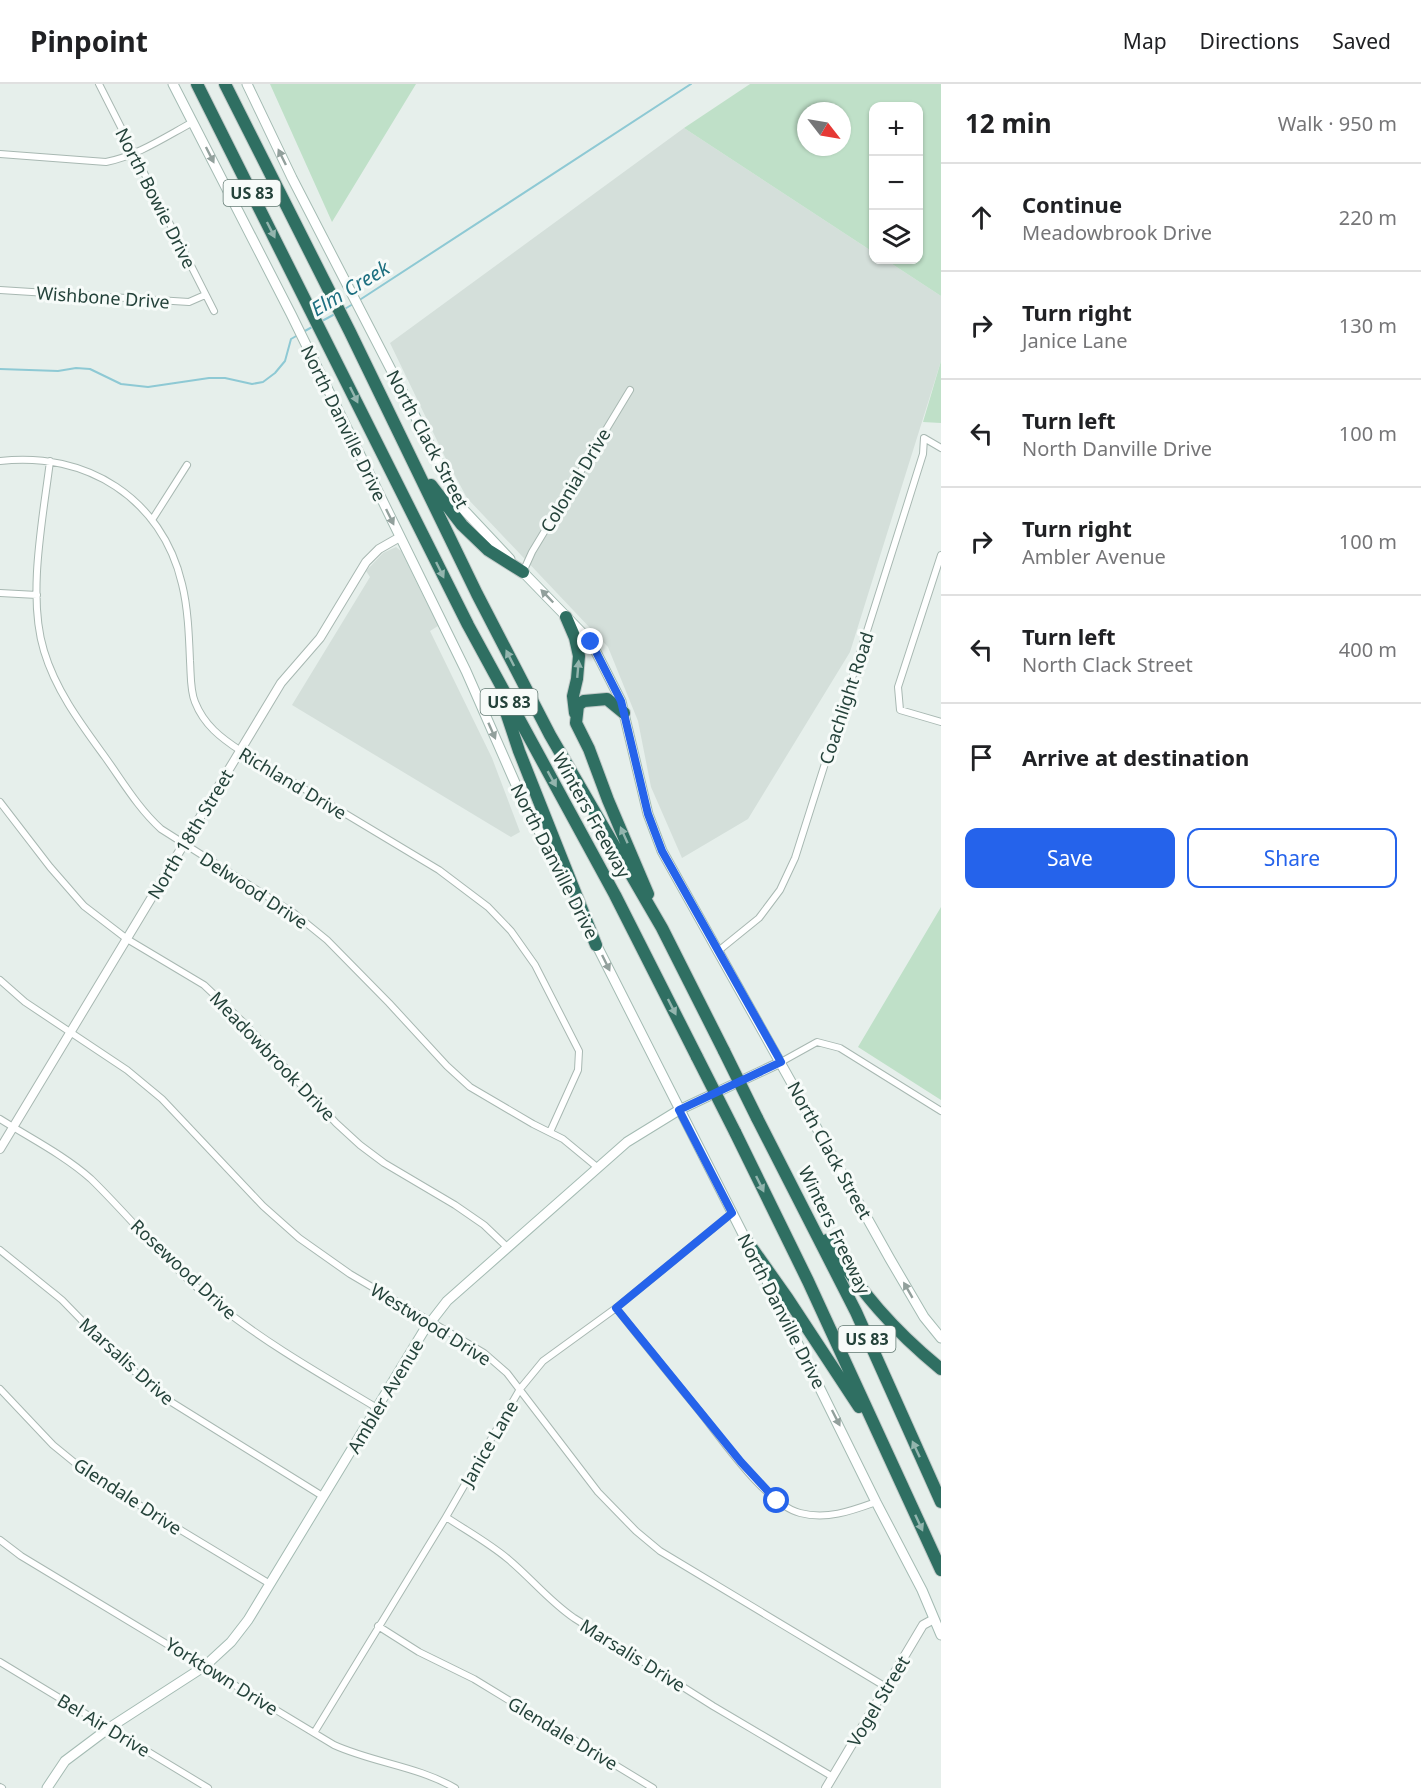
<!DOCTYPE html>
<meta charset="utf-8">
<style>
:root{--surface:#fff;--page:#f2f2f2;--text:#202124;--muted:#757577;--line:#e0e0e0;--accent:#2563eb}
body{margin:0;font-family:"Noto Sans",sans-serif;background:var(--page);color:var(--text)}
.controls{position:absolute;right:18px;top:18px;display:grid;overflow:hidden;border-radius:12px;box-shadow:0 2px 4px #0004}
.controls button{width:54px;height:54px;display:grid;place-items:center;padding:0;border:0;border-bottom:2px solid var(--line);background:var(--surface);color:var(--text);font:30px sans-serif}
.compass{position:absolute;left:797px;top:18px;width:54px;height:54px;border-radius:50%;background:var(--surface);box-shadow:0 2px 4px #0004;rotate:121deg}
.stop{position:absolute;width:18px;height:18px;margin:-14px;border:4px solid #2563eb;border-radius:50%;background:#fff}
.stop.end{background:#2563eb;border-color:#fff;box-shadow:0 2px 6px #0008}
.list{margin:0;padding:0;list-style:none}
h2{display:flex;justify-content:space-between;align-items:center;height:78px;margin:0;padding:0 24px;font-size:26px}
h2 small{font-size:20px;font-weight:400;color:var(--muted)}
.list li{display:grid;grid-template-columns:39px 1fr auto;gap:18px;align-items:center;box-sizing:border-box;height:108px;padding:0 24px;border-top:2px solid var(--line)}
.list b{display:block;font-size:22px;white-space:nowrap}
.list p{margin:0;font-size:20px;white-space:nowrap;color:var(--muted)}
.list em{font-size:20px;font-style:normal;color:var(--muted)}
.actions{display:flex;gap:12px;padding:18px 24px}
.actions a{flex:1;padding:14px 0;border:2px solid var(--accent);border-radius:12px;text-align:center;font-size:21px;color:var(--accent)}
.actions .main{background:var(--accent);color:#fff}
.icon{flex:none;width:33px;height:33px;fill:none;stroke:currentColor;stroke-width:2;stroke-linecap:round;stroke-linejoin:round}
.map{position:relative;flex:none;width:941px;height:1704px;overflow:hidden}
header{display:flex;align-items:center;gap:36px;box-sizing:border-box;height:84px;padding:0 30px;background:var(--surface);border-bottom:2px solid var(--line)}
header strong{font-size:28px}
nav{display:flex;gap:33px;margin-inline-start:auto;font-size:21px}
main{display:flex}
aside{flex:1;background:var(--surface)}
.map>svg:first-child{display:block}
</style>
<header>
<strong>Pinpoint</strong>
<nav><a>Map</a><a>Directions</a><a>Saved</a></nav>
</header>
<main>
<div class="map">
<svg width="941" height="1704" viewBox="0 0 941 1704">
<rect width="100%" height="100%" fill="#e6efeb"/>
<!-- built -->
<path fill="#d4dfda" d="M 684,44 L 873,168 L 874,176 L 886,176 L 941,212 L 941,277 L 850,568 L 748,735 L 682,774 L 651,703 L 638,637 L 608,563 L 467,414 L 445,373 L 390,259 Z
M 396,463 L 401,467 L 438,542 L 430,547 L 492,674 L 520,748 L 511,753 L 292,621 L 370,493 L 366,487 L 383,469 Z"/>
<!-- green -->
<path fill="#bfe0c8" fill-rule="evenodd" d="M 270,0 L 416,0 L 332,138 Z
M 750,0 L 941,0 L 941,212 L 886,176 L 918,176 L 918,22 L 874,22 L 873,168 L 684,44 ZM 806,27 L 842,27 L 842,63 L 806,63 Z
M 941,277 L 941,339 L 923,338 Z
M 941,823 L 941,1016 L 858,963 Z"/>
<g fill="none" stroke-linecap="round" stroke-linejoin="round">
<!-- stream -->
<path stroke="#8ec9d4" stroke-width="2" d="M 358,217 L 691,0
M 343,226 L 353,220
M 322,237 L 335,230
M 303,248 L 314,242
M 0,285 L 58,287 L 76,284 L 90,285 L 121,300 L 148,303 L 209,294 L 225,294 L 252,300 L 263,298 L 275,289 L 285,277 L 291,255 L 298,251"/>
<defs>
<path id="minor" d="M 99,0 L 214,227
M 0,70 L 106,78 C 137,72 165,53 193,38
M 0,206 L 189,218 L 205,211
M 0,377 C 86,367 162,414 182,500 C 188,524 189,552 190,577 C 191,591 190,606 195,618 C 204,641 221,654 241,667 L 439,786 L 488,823 L 511,847 L 535,881 L 579,967 L 578,986 L 550,1048
M 50,377 C 43,434 27,512 44,567 C 56,607 81,640 105,673 C 123,698 138,724 161,745 L 295,830 L 327,856 L 389,919 L 447,982 L 470,1003 L 533,1040 L 563,1055 L 597,1083
M 152,436 L 187,381
M 941,471 L 898,603 L 900,626 L 941,638
M 523,488 L 532,468 L 630,306
M 0,509 L 37,511
M 0,718 L 50,783 L 84,822 L 127,855 L 204,901 L 244,939 L 336,1039 L 360,1061 L 384,1079 L 455,1121 L 484,1141 L 507,1163
M 717,868 L 759,834 L 780,806 L 795,774 L 907,421 L 923,370 L 924,354 L 941,364
M 0,896 L 25,918 L 127,986 L 162,1015 L 263,1122 L 299,1154 L 350,1190 L 484,1269 L 507,1289 L 598,1408 L 636,1447 L 660,1467 L 886,1603
M 781,978 L 817,958 L 840,964 L 941,1027
M 0,1035 C 30,1054 64,1071 91,1095 C 133,1136 170,1184 217,1220 C 267,1260 322,1291 377,1324
M 0,1166 L 62,1216 L 98,1253 L 160,1311 L 324,1413
M 616,1224 C 642,1257 669,1290 696,1323 C 720,1352 765,1420 800,1429 C 827,1436 851,1427 876,1418
M 0,1305 L 53,1361 L 80,1383 L 106,1401 L 270,1500
M 446,1433 C 467,1447 489,1459 508,1475 C 531,1494 549,1517 574,1534 L 713,1622 L 833,1693
M 0,1456 L 21,1472 L 334,1661 C 374,1679 417,1682 455,1704
M 378,1542 L 419,1568 L 474,1595 L 653,1704
M 0,1578 L 208,1704
M 314,1649 L 446,1433 L 520,1305 L 543,1277 L 616,1224 L 732,1129
M 0,1703 L 2,1704"/>
<path id="tertiary" d="M 0,1065 L 281,599 L 320,554 L 366,478 L 379,465 L 400,453
M 826,1704 L 923,1541 L 934,1535"/>
<path id="secondary" d="M 173,0 L 291,230 L 466,587 L 520,710 L 569,806
M 247,0 L 292,94 L 463,425 L 510,475
M 520,485 L 591,558 L 621,617 L 648,730 L 662,767 L 890,1175 L 924,1233 L 941,1254
M 594,856 L 749,1162
M 758,1179 L 876,1418 L 922,1506 L 941,1551
M 47,1704 L 65,1677 L 109,1644 L 205,1582 L 231,1558 L 248,1536 L 423,1248 L 447,1217 L 627,1058 L 679,1026 L 781,978"/>
<path id="motorway" d="M 197,0 L 468,541 L 615,811 L 697,973
M 225,0 L 350,248 L 477,510 L 550,651 L 662,844 L 724,967
M 431,401 L 462,441 L 488,466 L 523,488
M 566,533 L 575,554 L 579,572 L 577,595 L 573,612 L 575,629
M 503,619 L 519,667 L 596,861
M 624,629 L 607,615 L 584,617 L 578,621 L 576,639 L 589,665 L 608,716 L 648,810
M 757,1034 L 856,1228 L 941,1418
M 735,1048 L 808,1197 L 941,1486
M 827,1156 C 861,1208 893,1246 941,1285
M 747,1157 L 788,1215 L 859,1323"/>
</defs>
<!-- minor casing -->
<use href="#minor" stroke="#a8b8b2" stroke-width="8"/>
<!-- tertiary casing -->
<use href="#tertiary" stroke="#a8b8b2" stroke-width="10"/>
<!-- secondary casing -->
<use href="#secondary" stroke="#a4bbb3" stroke-width="11"/>
<!-- motorway casing -->
<use href="#motorway" stroke="#c2cac8" stroke-width="14"/>
<!-- minor -->
<use href="#minor" stroke="#fff" stroke-width="6"/>
<!-- tertiary -->
<use href="#tertiary" stroke="#fff" stroke-width="8"/>
<!-- secondary -->
<use href="#secondary" stroke="#fff" stroke-width="9"/>
<!-- motorway -->
<use href="#motorway" stroke="#2f6f62" stroke-width="12"/>
<defs>
<path id="motorway-bridge" d="M 724,967 L 757,1034
M 697,973 L 735,1048"/>
</defs>
<!-- motorway-bridge casing -->
<use href="#motorway-bridge" stroke="#c2cac8" stroke-width="14" stroke-linecap="butt"/>
<!-- motorway-bridge -->
<use href="#motorway-bridge" stroke="#2f6f62" stroke-width="12"/>
</g>
<!-- one-way arrows -->
<defs><path id="oneway-solid" d="M-6-.8H1V-3.2L6.5 0L1 3.2V.8H-6Z" transform="scale(1.5)"/></defs>
<g fill="#92a09c">
<use href="#oneway-solid" transform="translate(210 71) rotate(63)"/>
<use href="#oneway-solid" transform="translate(282 73) rotate(-116)"/>
<use href="#oneway-solid" transform="translate(390 433) rotate(64)"/>
<use href="#oneway-solid" transform="translate(547 512) rotate(-134)"/>
<use href="#oneway-solid" transform="translate(492 647) rotate(66)"/>
<use href="#oneway-solid" transform="translate(606 879) rotate(64)"/>
<use href="#oneway-solid" transform="translate(908 1206) rotate(-120)"/>
<use href="#oneway-solid" transform="translate(836 1334) rotate(63)"/>
</g>
<g fill="#93b5ae">
<use href="#oneway-solid" transform="translate(271 146) rotate(63)"/>
<use href="#oneway-solid" transform="translate(354 311) rotate(64)"/>
<use href="#oneway-solid" transform="translate(440 486) rotate(64)"/>
<use href="#oneway-solid" transform="translate(510 574) rotate(-117)"/>
<use href="#oneway-solid" transform="translate(578 585) rotate(-85)"/>
<use href="#oneway-solid" transform="translate(552 695) rotate(61)"/>
<use href="#oneway-solid" transform="translate(624 751) rotate(-114)"/>
<use href="#oneway-solid" transform="translate(672 923) rotate(63)"/>
<use href="#oneway-solid" transform="translate(760 1100) rotate(64)"/>
<use href="#oneway-solid" transform="translate(916 1365) rotate(-115)"/>
<use href="#oneway-solid" transform="translate(919 1439) rotate(65)"/>
</g>
<g fill="none" stroke-linecap="round" stroke-linejoin="round">
<!-- route -->
<path stroke="#2563eb" stroke-width="8" d="M 591,558 L 621,617 L 648,730 L 662,767 L 781,978 L 679,1026 L 732,1129 L 616,1224 L 741,1378 L 777,1417"/>
</g>
<g text-anchor="middle" dominant-baseline="central" stroke-width="6" stroke-linejoin="round" paint-order="stroke">
<!-- shield labels -->
<g fill="#f7fbf9" stroke="#637a73" stroke-width="1.5">
<rect x="223.5" y="96" width="57" height="26" rx="4.5"/>
<rect x="480.5" y="605" width="57" height="26" rx="4.5"/>
<rect x="838.5" y="1242" width="57" height="26" rx="4.5"/>
</g>
<g font-size="16" font-weight="bold" fill="#24423a">
<text x="252" y="109">US 83</text>
<text x="509" y="618">US 83</text>
<text x="867" y="1255">US 83</text>
</g>
<!-- street labels -->
<g font-size="18" fill="#24423a" stroke="#f7fbf9">
<text transform="translate(156 114) rotate(63)">North Bowie Drive</text>
<text transform="translate(103 213) rotate(4)">Wishbone Drive</text>
<text transform="translate(344 339) rotate(64)">North Danville Drive</text>
<text transform="translate(428 355) rotate(62)">North Clack Street</text>
<text transform="translate(575 396) rotate(-59)">Colonial Drive</text>
<text transform="translate(846 614) rotate(-72)">Coachlight Road</text>
<text transform="translate(293 699) rotate(31)">Richland Drive</text>
<text transform="translate(592 731) rotate(61)">Winters Freeway</text>
<text transform="translate(190 750) rotate(-59)">North 18th Street</text>
<text transform="translate(555 777) rotate(63)">North Danville Drive</text>
<text transform="translate(254 806) rotate(33)">Delwood Drive</text>
<text transform="translate(273 972) rotate(46)">Meadowbrook Drive</text>
<text transform="translate(830 1066) rotate(61)">North Clack Street</text>
<text transform="translate(835 1146) rotate(64)">Winters Freeway</text>
<text transform="translate(184 1185) rotate(43)">Rosewood Drive</text>
<text transform="translate(782 1227) rotate(63)">North Danville Drive</text>
<text transform="translate(431 1240) rotate(32)">Westwood Drive</text>
<text transform="translate(127 1277) rotate(42)">Marsalis Drive</text>
<text transform="translate(385 1312) rotate(-59)">Ambler Avenue</text>
<text transform="translate(489 1359) rotate(-60)">Janice Lane</text>
<text transform="translate(128 1412) rotate(33)">Glendale Drive</text>
<text transform="translate(633 1571) rotate(32)">Marsalis Drive</text>
<text transform="translate(222 1592) rotate(32)">Yorktown Drive</text>
<text transform="translate(878 1617) rotate(-59)">Vogel Street</text>
<text transform="translate(104 1641) rotate(31)">Bel Air Drive</text>
<text transform="translate(563 1649) rotate(31)">Glendale Drive</text>
</g>
<!-- water labels -->
<g font-size="20" font-style="italic" fill="#1c6f80" stroke="#f7fbf9">
<text transform="translate(350 204) rotate(-31)">Elm Creek</text>
</g>
</g>
</svg>
<div class="controls">
<button>+</button>
<button>−</button>
<button><svg class="icon" aria-label="layers" viewBox="0 0 24 24"><path d="M12 4l9 5-9 5-9-5zM3 14l9 5 9-5"/></svg></button>
</div>
<svg class="compass" viewBox="-18 -18 36 36"><path d="M0-13l5 13h-10z" fill="#e53935"/><path d="M0 13l5-13h-10z" fill="#757577"/></svg>
<div class="stop" style="left:777px;top:1417px"></div>
<div class="stop end" style="left:591px;top:558px"></div>
</div>
<aside>
<h2>12 min<small>Walk · 950 m</small></h2>
<ul class="list">
<li><svg class="icon" aria-label="ahead" viewBox="0 0 24 24"><path d="M12 20V5M6 11l6-6 6 6"/></svg><div><b>Continue</b><p>Meadowbrook Drive</p></div><em>220 m</em></li>
<li><svg class="icon" aria-label="right" viewBox="0 0 24 24"><path d="M7 20v-9h11M14 6l5 5-5 5"/></svg><div><b>Turn right</b><p>Janice Lane</p></div><em>130 m</em></li>
<li><svg class="icon" aria-label="left" viewBox="0 0 24 24"><path d="M17 20v-9H6M10 6l-5 5 5 5"/></svg><div><b>Turn left</b><p>North Danville Drive</p></div><em>100 m</em></li>
<li><svg class="icon" aria-label="right" viewBox="0 0 24 24"><path d="M7 20v-9h11M14 6l5 5-5 5"/></svg><div><b>Turn right</b><p>Ambler Avenue</p></div><em>100 m</em></li>
<li><svg class="icon" aria-label="left" viewBox="0 0 24 24"><path d="M17 20v-9H6M10 6l-5 5 5 5"/></svg><div><b>Turn left</b><p>North Clack Street</p></div><em>400 m</em></li>
<li><svg class="icon" aria-label="arrive" viewBox="0 0 24 24"><path d="M6 21V4h12l-3 4 3 4H6"/></svg><div><b>Arrive at destination</b></div></li>
</ul>
<div class="actions"><a class="main">Save</a><a>Share</a></div>
</aside>
</main>
